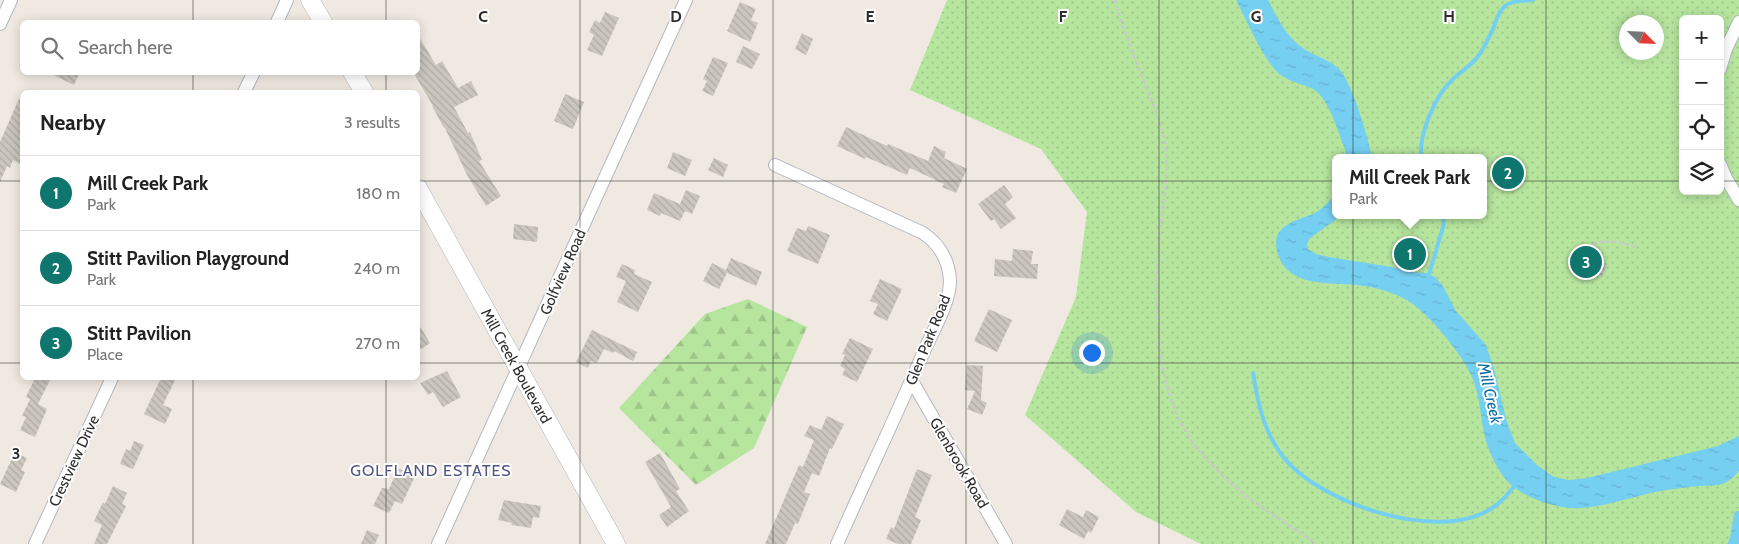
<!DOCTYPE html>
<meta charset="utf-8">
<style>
:root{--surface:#fff;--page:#f6f6f6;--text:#222;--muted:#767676;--line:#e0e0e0;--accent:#0f766e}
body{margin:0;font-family:Cabin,sans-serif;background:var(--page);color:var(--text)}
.controls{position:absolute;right:15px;top:15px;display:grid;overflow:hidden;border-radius:8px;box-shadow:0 2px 12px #0003}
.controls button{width:45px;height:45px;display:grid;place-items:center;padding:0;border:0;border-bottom:1px solid var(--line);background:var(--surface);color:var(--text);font:25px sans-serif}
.compass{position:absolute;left:1619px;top:15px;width:45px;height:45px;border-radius:50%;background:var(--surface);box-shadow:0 2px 12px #0003;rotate:114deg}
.you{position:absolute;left:1091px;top:352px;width:18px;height:18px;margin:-12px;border:4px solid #fff;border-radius:50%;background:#1a73e8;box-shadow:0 0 0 8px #1a73e833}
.badge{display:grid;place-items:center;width:32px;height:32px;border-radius:50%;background:var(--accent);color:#fff;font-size:16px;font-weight:700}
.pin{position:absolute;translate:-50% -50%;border:2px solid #fff;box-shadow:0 1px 5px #0006}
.popup{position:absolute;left:1332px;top:154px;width:155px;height:65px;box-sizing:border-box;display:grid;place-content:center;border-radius:8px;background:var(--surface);filter:drop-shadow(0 1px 4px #0005);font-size:16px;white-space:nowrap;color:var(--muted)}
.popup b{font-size:19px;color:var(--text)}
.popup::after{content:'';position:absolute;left:50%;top:100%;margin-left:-10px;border:10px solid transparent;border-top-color:var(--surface)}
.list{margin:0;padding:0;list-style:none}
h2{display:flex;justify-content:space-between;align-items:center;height:65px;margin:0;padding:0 20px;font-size:21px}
h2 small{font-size:16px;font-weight:400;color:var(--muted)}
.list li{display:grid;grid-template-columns:32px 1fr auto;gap:15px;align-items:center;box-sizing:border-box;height:75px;padding:0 20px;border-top:1px solid var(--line)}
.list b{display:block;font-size:19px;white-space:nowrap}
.list p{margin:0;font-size:16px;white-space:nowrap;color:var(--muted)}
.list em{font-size:16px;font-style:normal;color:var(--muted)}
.icon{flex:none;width:28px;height:28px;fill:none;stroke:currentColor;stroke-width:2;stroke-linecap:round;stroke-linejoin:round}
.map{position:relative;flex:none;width:1739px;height:544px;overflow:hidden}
.search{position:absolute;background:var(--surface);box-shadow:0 2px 12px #0003;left:20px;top:20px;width:400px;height:55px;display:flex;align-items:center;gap:12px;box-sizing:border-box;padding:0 18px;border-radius:8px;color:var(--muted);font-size:19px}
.panel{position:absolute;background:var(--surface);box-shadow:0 2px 12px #0003;left:20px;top:90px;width:400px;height:290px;border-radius:8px}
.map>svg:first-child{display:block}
</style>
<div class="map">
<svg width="1739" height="544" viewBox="0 0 1739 544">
<defs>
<pattern id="forest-firs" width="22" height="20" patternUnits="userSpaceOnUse" patternTransform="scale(1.25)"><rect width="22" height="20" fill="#b6e59e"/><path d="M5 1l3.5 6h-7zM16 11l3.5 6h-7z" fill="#9dc588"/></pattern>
<pattern id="park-dots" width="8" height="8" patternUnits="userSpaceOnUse" patternTransform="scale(1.25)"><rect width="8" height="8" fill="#b6e59e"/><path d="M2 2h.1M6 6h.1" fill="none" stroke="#9dc588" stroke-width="1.8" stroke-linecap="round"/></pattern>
<pattern id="water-ripples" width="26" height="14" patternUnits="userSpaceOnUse" patternTransform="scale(1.25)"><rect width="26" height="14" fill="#75cff0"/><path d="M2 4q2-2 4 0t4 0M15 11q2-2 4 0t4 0" fill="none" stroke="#66b2ce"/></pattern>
<pattern id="building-back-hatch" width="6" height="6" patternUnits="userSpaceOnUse" patternTransform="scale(1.25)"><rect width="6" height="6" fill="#cbc7bf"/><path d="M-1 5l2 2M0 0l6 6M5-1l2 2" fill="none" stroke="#afaba4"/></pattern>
</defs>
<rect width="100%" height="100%" fill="#efe9e1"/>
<!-- forest -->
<path fill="url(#forest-firs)" d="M 748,299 L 807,327 L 754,448 L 696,485 L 619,408 L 705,314 Z"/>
<!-- park -->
<path fill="url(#park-dots)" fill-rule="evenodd" d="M 947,0 L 1739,0 L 1739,544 L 1201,544 L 1136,512 L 1025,415 L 1076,297 L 1087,212 L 1041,149 L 910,90 ZM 1683,19 L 1720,19 L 1720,191 L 1683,191 ZM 1626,22 L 1656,22 L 1656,52 L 1626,52 ZM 1336,158 L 1484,158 L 1484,215 L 1336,215 Z"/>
<!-- water -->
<path fill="url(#water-ripples)" d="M 1236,0 L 1268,0 C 1278,19 1286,37 1304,49 C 1315,56 1328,59 1338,68 C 1351,79 1369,140 1372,158 L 1346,158 L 1345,149 C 1338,132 1329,98 1313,89 C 1301,83 1289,82 1278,73 C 1262,57 1247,21 1236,0 Z
M 1336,192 L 1336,215 L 1342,215 L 1309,239 L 1307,245 L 1308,249 L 1316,254 L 1329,257 L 1392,267 L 1410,272 L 1426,273 L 1435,277 L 1443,286 L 1456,311 L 1486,345 L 1495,372 L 1506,419 L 1515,443 L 1537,465 L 1554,477 L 1569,480 L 1587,478 L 1718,446 L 1739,436 L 1739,471 C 1736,474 1732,479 1728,481 C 1720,487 1708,485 1699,486 C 1680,488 1661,490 1643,495 C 1622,500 1601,507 1580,508 C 1559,510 1525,498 1510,484 C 1500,474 1491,457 1487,444 C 1481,425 1481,404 1475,385 C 1468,361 1434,320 1414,305 C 1399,293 1375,287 1357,285 C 1328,282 1286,288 1277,251 C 1271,224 1297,221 1315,213 C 1323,208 1331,200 1336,192 Z
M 1736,511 L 1739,511 L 1739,544 L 1727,544 L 1730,538 L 1734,514 Z"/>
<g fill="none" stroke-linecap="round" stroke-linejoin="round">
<!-- stream -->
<path stroke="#75cff0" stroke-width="4" d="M 1421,158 C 1419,133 1435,95 1454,78 C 1463,70 1472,65 1479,55 C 1484,48 1488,39 1492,31 C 1496,23 1497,13 1504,7 C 1511,0 1524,1 1533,0
M 1428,278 L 1443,227 L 1444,215
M 1253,373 C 1258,404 1264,433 1284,458 C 1320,503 1435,542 1489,510 C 1500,504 1508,494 1516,484"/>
</g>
<!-- building -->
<path fill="url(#building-back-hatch)" d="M 740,2 L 756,9 L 751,20 L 758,23 L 750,42 L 727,31 Z
M 605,12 L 619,18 L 602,56 L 587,50 L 594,35 L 589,32 L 595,20 L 600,23 Z
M 802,33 L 813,39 L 806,55 L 795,49 Z
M 418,35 L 436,65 L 442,61 L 458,88 L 471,81 L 478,95 L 454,107 L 468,133 L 470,132 L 482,160 L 479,161 L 501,196 L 486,206 L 467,175 L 445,128 L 444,128 L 432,106 L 433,106 L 413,72 L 418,72 Z
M 743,46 L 760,54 L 752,69 L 736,62 Z
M 713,57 L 728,63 L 713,96 L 702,91 L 707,81 L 703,79 Z
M 47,72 L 80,72 L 74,85 Z
M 22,92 L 22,158 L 20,164 L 13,160 L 10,168 L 7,166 L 0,182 L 0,142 Z
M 565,94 L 584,102 L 573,129 L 554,121 Z
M 846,127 L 887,146 L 888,144 L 928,161 L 934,146 L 946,152 L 944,158 L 967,169 L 956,193 L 942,187 L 944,184 L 910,168 L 907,175 L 866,157 L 865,159 L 837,146 Z
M 673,152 L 692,160 L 685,176 L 667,168 Z
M 714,158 L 728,165 L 723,177 L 708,170 Z
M 1004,185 L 1013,197 L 1005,204 L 1016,218 L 1001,229 L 994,219 L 991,221 L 978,204 Z
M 686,190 L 700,196 L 692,214 L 685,211 L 680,221 L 661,213 L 660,216 L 647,210 L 654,193 L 680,204 Z
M 514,224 L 538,227 L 537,242 L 513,239 Z
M 808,226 L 830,235 L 818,264 L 787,251 L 797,228 L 806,231 Z
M 1013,249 L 1033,251 L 1031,264 L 1038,264 L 1037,279 L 994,276 L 995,259 L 1012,261 Z
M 1574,250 L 1607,264 L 1602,277 L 1568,267 Z
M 731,258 L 762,272 L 756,286 L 727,273 L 719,289 L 703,281 L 712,263 L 726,270 Z
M 622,264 L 635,270 L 634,274 L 652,282 L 638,312 L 617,302 L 626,281 L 616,277 Z
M 880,279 L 902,289 L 887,321 L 873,314 L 878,304 L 870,301 Z
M 989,309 L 1012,320 L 997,352 L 974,341 Z
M 418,323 L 430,343 L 418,351 Z
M 592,330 L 637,352 L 633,361 L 614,351 L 613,353 L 604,349 L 597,363 L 591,361 L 588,368 L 576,362 Z
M 850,338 L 873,349 L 857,382 L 842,375 L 845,369 L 840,366 L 845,355 L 842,354 Z
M 967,365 L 983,366 L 981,400 L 987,403 L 982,415 L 967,409 L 975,391 L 965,390 Z
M 447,371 L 461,397 L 443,407 L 433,392 L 428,395 L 420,383 Z
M 35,378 L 51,378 L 38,404 L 47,409 L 35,437 L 20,430 L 26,417 L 22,416 L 30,399 L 26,397 Z
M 161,378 L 176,378 L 163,405 L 172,409 L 165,424 L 144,414 Z
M 827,416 L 844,424 L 832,449 L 830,448 L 819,476 L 812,473 L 804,492 L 810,494 L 798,524 L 795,523 L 786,544 L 765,544 L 799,465 L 803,467 L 814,440 L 804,436 L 810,425 L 821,430 Z
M 134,441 L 144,445 L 133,469 L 120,464 L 126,449 L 130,451 Z
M 15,452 L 27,458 L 21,470 L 25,472 L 16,492 L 0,484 Z
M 660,453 L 680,489 L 676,491 L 689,511 L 667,527 L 659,515 L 671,507 L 645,462 Z
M 398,468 L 415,476 L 402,504 L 395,501 L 389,513 L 373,506 L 382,488 L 389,489 Z
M 917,469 L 932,475 L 915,517 L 921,520 L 911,544 L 898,544 L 886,539 L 891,527 L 894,529 Z
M 113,486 L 127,493 L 122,504 L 126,506 L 107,544 L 94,544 L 102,525 L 94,521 L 103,502 L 105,504 Z
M 504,500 L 541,506 L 539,518 L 533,517 L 531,528 L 511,525 L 512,523 L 498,520 Z
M 1067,509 L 1083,517 L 1086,510 L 1099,517 L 1091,533 L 1088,531 L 1084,539 L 1059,525 Z
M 367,530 L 379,535 L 375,544 L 361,544 Z"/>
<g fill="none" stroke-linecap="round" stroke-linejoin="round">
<defs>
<path id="street" d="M 277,22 L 287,0
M 0,24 L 11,0
M 1720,69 L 1726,49 L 1739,22
M 244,92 L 254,72
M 1720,164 L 1726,178 L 1739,200
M 775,165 L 923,233 C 939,244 949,260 950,281 C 950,302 934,329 925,349 C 897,414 866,479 837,544
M 912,381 L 1006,544
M 35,544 L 112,378
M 438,544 L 686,0"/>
<path id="secondary" d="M 310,0 L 323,22
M 352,72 L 364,92
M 418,188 L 616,544"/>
</defs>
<!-- street casing -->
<use href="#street" stroke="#b4b7c1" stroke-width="14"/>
<!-- secondary casing -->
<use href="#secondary" stroke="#b4b7c1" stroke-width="19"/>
<!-- path -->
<path stroke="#c9c9c9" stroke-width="2.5" stroke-dasharray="4 2.5" stroke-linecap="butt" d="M 1115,0 C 1123,31 1135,59 1147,89 C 1155,109 1164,128 1166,150 C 1169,185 1160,219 1158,255 C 1155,312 1156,385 1188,435 C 1199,453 1217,471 1233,485 C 1259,508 1289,524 1316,544
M 1585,254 C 1593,234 1621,243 1637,247"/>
<!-- street -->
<use href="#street" stroke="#fff" stroke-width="12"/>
<!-- secondary -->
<use href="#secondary" stroke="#fff" stroke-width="18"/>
</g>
<!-- grid -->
<path fill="none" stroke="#2e2e2e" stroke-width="1" stroke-opacity="0.55" d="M 193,0 L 193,22M 386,0 L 386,22M 580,0 L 580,544M 773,0 L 773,544M 966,0 L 966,544M 1159,0 L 1159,544M 1353,0 L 1353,544M 1546,0 L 1546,544M 193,72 L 193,92M 386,72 L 386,92M 0,181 L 22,181M 418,181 L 1683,181M 1720,181 L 1739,181M 0,363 L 22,363M 418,363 L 1739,363M 193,378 L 193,544M 386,378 L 386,544"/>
<g text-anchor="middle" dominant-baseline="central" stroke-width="4" stroke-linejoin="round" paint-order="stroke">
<!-- street labels -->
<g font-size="15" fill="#2e2e2e" stroke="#fff">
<text transform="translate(563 272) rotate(-66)">Golfview Road</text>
<text transform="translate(928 340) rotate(-68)">Glen Park Road</text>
<text transform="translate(516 366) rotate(61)">Mill Creek Boulevard</text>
<text transform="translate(74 461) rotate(-65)">Crestview Drive</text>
<text transform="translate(959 463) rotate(60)">Glenbrook Road</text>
</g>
<!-- water labels -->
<g font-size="16" font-style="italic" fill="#0d6fa3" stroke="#fff">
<text transform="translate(1490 393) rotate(77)">Mill Creek</text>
</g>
<!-- neighbourhood labels -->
<g font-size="16" letter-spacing="1" fill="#4d5680" stroke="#fff">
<text x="431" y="470">GOLFLAND ESTATES</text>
</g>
</g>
<g font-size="16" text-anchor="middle" font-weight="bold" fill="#2e2e2e" stroke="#fff" stroke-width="4" stroke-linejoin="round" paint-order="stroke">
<text x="483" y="22">C</text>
<text x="676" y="22">D</text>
<text x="870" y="22">E</text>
<text x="1063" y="22">F</text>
<text x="1256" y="22">G</text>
<text x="1449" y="22">H</text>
<text x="16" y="459">3</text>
</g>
</svg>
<div class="controls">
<button>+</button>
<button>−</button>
<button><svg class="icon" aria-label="locate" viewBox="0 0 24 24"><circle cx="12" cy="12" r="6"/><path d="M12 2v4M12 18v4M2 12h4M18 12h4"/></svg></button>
<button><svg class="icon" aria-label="layers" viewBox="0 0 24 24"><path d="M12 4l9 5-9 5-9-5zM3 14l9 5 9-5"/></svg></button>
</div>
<svg class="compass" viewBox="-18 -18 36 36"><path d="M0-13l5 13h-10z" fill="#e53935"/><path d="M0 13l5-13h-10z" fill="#767676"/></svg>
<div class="you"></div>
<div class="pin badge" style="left:1410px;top:254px">1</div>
<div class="popup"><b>Mill Creek Park</b>Park</div>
<div class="pin badge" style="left:1508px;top:173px">2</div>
<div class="pin badge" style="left:1586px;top:262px">3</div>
<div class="search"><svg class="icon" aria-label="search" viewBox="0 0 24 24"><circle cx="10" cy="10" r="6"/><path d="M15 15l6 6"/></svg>Search here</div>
<section class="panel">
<h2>Nearby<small>3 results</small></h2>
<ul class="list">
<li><span class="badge">1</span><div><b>Mill Creek Park</b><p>Park</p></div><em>180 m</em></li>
<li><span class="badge">2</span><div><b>Stitt Pavilion Playground</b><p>Park</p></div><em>240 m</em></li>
<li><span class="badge">3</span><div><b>Stitt Pavilion</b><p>Place</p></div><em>270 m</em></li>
</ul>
</section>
</div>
